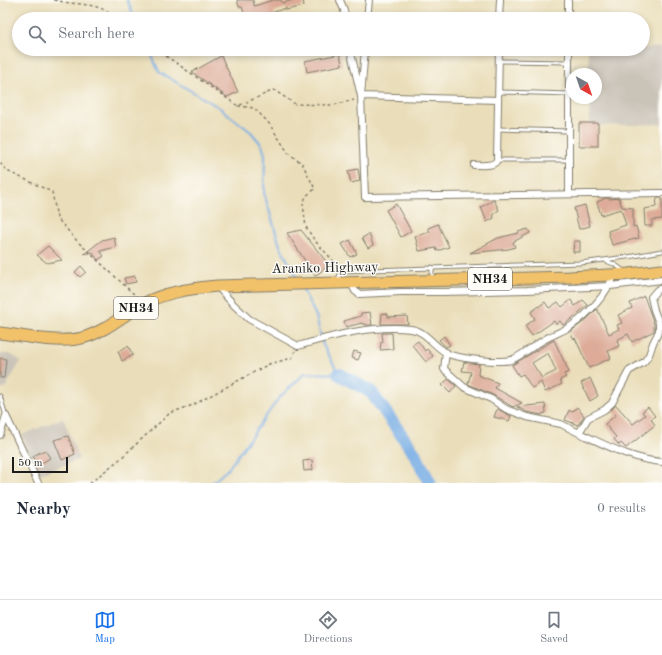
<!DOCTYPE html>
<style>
:root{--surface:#fff;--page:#f2f2f3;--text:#1f2937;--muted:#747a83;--line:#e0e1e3;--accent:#1a73e8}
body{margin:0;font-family:"Old Standard TT",serif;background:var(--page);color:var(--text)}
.compass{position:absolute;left:566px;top:68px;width:36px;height:36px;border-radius:50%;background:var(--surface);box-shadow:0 2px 6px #0003;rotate:140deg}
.scale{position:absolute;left:12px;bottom:10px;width:56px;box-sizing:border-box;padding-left:4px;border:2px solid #1c1c1c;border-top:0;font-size:11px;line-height:14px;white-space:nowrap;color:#1c1c1c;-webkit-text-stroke:3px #fdfcf7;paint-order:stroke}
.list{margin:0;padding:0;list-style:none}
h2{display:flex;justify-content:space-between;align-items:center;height:52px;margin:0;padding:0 16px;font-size:17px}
h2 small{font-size:13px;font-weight:400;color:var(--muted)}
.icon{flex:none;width:22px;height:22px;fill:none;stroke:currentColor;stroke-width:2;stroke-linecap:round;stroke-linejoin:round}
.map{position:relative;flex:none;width:662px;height:483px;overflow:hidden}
.search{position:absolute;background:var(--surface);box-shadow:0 2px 6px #0003;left:12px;right:12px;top:12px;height:44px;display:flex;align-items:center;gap:10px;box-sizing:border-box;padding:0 14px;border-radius:22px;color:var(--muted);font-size:15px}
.sheet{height:116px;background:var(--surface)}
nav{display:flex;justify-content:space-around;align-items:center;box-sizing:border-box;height:56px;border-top:1px solid var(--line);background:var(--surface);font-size:11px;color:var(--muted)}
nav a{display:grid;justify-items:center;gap:2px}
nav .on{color:var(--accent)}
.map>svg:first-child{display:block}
</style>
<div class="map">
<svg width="662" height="483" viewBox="0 0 662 483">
<rect width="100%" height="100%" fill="#fdfcf7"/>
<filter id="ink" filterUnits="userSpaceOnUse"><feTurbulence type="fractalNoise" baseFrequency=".025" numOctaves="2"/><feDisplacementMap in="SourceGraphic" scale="8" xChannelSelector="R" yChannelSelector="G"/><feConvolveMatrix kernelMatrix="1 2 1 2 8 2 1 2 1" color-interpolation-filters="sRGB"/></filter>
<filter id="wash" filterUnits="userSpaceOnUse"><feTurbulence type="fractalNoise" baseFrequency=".012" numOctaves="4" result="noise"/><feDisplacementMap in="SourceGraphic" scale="16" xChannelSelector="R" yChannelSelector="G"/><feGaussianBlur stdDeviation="0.9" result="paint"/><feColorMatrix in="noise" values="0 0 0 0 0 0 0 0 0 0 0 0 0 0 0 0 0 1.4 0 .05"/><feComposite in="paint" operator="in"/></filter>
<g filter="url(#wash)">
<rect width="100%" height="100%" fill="#eadeba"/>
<!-- industrial -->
<path fill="#cac3b8" d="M 662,47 L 662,124 L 590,126 L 589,98 L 596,98 L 596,74 L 589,74 L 588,50 L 643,49 L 643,48 Z
M 0,354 L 10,354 L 21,361 L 5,388 L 0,389 Z
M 63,418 L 79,459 L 38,475 L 22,435 Z"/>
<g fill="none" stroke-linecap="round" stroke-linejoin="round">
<!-- stream -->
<path stroke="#76ace4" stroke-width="2" d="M 127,0 L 135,19
M 149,49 L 159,72 L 220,108 L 251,132 L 262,145 L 265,155 L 264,193 L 280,246 L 298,280
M 302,288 L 316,316 L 323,345 L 339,374
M 212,483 L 228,469 L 279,398 L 305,373 L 339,374"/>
<!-- river -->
<path stroke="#76ace4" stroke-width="13" d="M 339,374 L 371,392 L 415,454 L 430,483"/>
</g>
<g id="blocks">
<!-- building -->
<path fill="#ddab98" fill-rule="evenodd" d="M 237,0 L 253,0 L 254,6 L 273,0 L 281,0 L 282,3 L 294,0 L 303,0 L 304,6 L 286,10 L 286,8 L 274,12 L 277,19 L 246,19 L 242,7 L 239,7 Z
M 340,54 L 342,65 L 307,72 L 305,61 Z
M 221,56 L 238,92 L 227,97 L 192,72 Z
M 579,123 L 598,123 L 598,146 L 579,146 Z
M 358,169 L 360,181 L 351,183 L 348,171 Z
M 606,198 L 610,199 L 619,198 L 622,207 L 633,208 L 633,227 L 636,226 L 639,238 L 612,245 L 608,231 L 626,225 L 621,209 L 601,215 L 597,202 Z
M 657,198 L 662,198 L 662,219 L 652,220 L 652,226 L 645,226 L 644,209 L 656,207 Z
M 494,200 L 499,210 L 493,214 L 494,218 L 487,222 L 481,207 Z
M 396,204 L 411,231 L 401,237 L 386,210 Z
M 585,205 L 590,226 L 579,229 L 574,208 Z
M 438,224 L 449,247 L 437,251 L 436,248 L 419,251 L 415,236 L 430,232 L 428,228 Z
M 528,229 L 530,233 L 513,242 L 515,247 L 509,249 L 470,253 L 498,238 L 519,233 L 518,232 Z
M 301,230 L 329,265 L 315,276 L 287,233 Z
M 369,234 L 373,245 L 368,248 L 362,238 Z
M 114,237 L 116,247 L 100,251 L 104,256 L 98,260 L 92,252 L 84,254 L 102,240 Z
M 350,240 L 357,254 L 350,257 L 342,244 Z
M 574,241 L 580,241 L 580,252 L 573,252 Z
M 48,246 L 62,260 L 47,263 L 37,255 Z
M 81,266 L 86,272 L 80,277 L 75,272 Z
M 135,276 L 136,282 L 126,284 L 124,278 Z
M 644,296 L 654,324 L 654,331 L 632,342 L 628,334 L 617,340 L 619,346 L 608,351 L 611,358 L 589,368 L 575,338 L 574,339 L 570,332 L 587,319 L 597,309 L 609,334 L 619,329 L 617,325 L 622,323 L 618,315 L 632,308 L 630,303 Z
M 571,300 L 575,306 L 583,300 L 588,305 L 565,324 L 563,325 L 560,321 L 556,324 L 554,321 L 532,336 L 525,326 L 535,319 L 531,312 L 545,302 L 549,308 L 558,302 L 562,307 Z
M 370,312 L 372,325 L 366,325 L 366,324 L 362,324 L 362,323 L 346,327 L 344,321 L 361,316 L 361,313 Z
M 382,313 L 388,314 L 388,317 L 407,316 L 408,324 L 381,324 Z
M 382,333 L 392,333 L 393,349 L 380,350 L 381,342 L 383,342 Z
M 444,336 L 450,345 L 446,347 L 439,340 Z
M 554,340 L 569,372 L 564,374 L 566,377 L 560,380 L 562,384 L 545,392 L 541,382 L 532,388 L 523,374 L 519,376 L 512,365 ZM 548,353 L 556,371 L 542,378 L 532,363 Z
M 418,341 L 425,351 L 427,349 L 433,356 L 426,362 L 412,345 Z
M 128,346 L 133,355 L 122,361 L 118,351 Z
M 354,351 L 361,353 L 358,360 L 352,358 Z
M 0,358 L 6,359 L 4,378 L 0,378 Z
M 464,362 L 479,364 L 478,375 L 498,383 L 495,388 L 522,403 L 513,407 L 493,395 L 468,384 L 471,372 L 462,371 Z
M 590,378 L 598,396 L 590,401 L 581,383 Z
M 448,379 L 456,386 L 450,393 L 442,385 Z
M 545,404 L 546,413 L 542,414 L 542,415 L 527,412 L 517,407 Z
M 616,405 L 633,424 L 645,415 L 642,412 L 648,407 L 655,416 L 651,419 L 655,425 L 626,448 L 621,443 L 619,445 L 614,439 L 616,437 L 605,424 L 616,415 L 611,410 Z
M 577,407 L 584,416 L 578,425 L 565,420 L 569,410 L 572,412 Z
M 497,409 L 511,416 L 509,421 L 494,417 Z
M 68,436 L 75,454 L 62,460 L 54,440 Z
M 45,450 L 50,458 L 38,465 L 33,456 Z
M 312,460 L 313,470 L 304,471 L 303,461 Z"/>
</g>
</g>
<g filter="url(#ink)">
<use href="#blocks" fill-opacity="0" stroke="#837d6b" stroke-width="1"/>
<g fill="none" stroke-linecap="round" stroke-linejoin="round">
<defs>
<path id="lane" d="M 499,61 L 569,62
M 499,92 L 569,94
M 498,129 L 569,131
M 497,160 L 569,160
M 606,261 L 614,264 L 624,271
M 432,267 L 432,279
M 338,280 L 341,271 L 581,263 L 634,256 L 662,251
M 0,396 L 6,416"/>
<path id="street" d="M 340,0 L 344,10 L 345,19
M 568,0 L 568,19
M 367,19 L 369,0
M 499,19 L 500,0
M 350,49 L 361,96 L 498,100
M 365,49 L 361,96 L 365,197 L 662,193
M 569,49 L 569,194
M 474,165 C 482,165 494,167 497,160 L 499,49
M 351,283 L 355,291 L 359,294 L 401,292 L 444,292 L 527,290 L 610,286 L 662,280
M 217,286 L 234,305 L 249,319 L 298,346 C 335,335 372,325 411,329 C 428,331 435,350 451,355 C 464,359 498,363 511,360 C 520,357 533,346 542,341 C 551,335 562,332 571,326 C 587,315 608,294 613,275
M 662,288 L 657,290 L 651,297 L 654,310 L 659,323 L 659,331 L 653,343 L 649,355 L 644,362 L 629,371 L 612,403 L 604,410 L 588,418 L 579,433 C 606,445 633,460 662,462
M 446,352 L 444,369 L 464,387 L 491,399 L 506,409 L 527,417 L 561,424 L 579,433
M 6,416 L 38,483
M 0,435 L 6,416"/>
<path id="highway" d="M 0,333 C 25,336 58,344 82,338 C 105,332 123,315 143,304 C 167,291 191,289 217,286 L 569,277 L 629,274 L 662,270"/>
</defs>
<!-- lane casing -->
<use href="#lane" stroke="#837d6b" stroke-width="5"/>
<!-- street casing -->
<use href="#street" stroke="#837d6b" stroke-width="8"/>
<!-- highway casing -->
<use href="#highway" stroke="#837d6b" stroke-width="13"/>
<!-- path -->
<path stroke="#837d6b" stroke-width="1.5" stroke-dasharray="3 3" stroke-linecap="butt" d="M 54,0 C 82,7 95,0 119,19
M 156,49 L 238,106 L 274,90 L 295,104 L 333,105 L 354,100
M 238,106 L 254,108 L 268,122 L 289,154 L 302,163 L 315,189 L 306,196 L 303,204 L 306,227 L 315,241 L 339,267
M 0,163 L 7,171 L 52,192 L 57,218 L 78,242 L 137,297
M 90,483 L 120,459 L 170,413 L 193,405 L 269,364 L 292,358 L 295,351"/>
<!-- lane -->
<use href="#lane" stroke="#fff" stroke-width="3"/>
<!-- street -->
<use href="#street" stroke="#fff" stroke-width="6"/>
<!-- highway -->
<use href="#highway" stroke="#f2c26a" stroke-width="11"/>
</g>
</g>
<g text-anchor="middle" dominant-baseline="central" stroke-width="3" stroke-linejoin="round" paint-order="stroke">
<!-- shield labels -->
<g fill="#fdfcf7" stroke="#605f5e" stroke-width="1">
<rect x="468" y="268" width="44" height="22" rx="3"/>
<rect x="114" y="297" width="44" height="22" rx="3"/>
</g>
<g font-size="13" font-weight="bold" fill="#1c1c1c">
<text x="490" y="279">NH34</text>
<text x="136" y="308">NH34</text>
</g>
<!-- street labels -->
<g font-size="14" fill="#1c1c1c" stroke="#fdfcf7">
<text transform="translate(325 268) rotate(-1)">Araniko Highway</text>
</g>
</g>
</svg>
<svg class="compass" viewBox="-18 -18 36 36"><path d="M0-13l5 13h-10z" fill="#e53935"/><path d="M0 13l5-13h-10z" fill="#747a83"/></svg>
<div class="scale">50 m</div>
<div class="search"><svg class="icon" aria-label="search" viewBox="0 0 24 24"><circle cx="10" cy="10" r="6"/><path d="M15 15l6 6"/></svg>Search here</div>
</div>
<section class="sheet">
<h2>Nearby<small>0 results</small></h2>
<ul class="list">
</ul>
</section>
<nav>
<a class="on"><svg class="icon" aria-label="map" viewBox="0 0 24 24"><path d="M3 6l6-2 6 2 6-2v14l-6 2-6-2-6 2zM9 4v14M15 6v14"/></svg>Map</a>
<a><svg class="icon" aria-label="directions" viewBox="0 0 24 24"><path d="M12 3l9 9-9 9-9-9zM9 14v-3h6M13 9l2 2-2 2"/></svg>Directions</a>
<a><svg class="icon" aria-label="saved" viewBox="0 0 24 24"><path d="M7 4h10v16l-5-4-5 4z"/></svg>Saved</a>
</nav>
